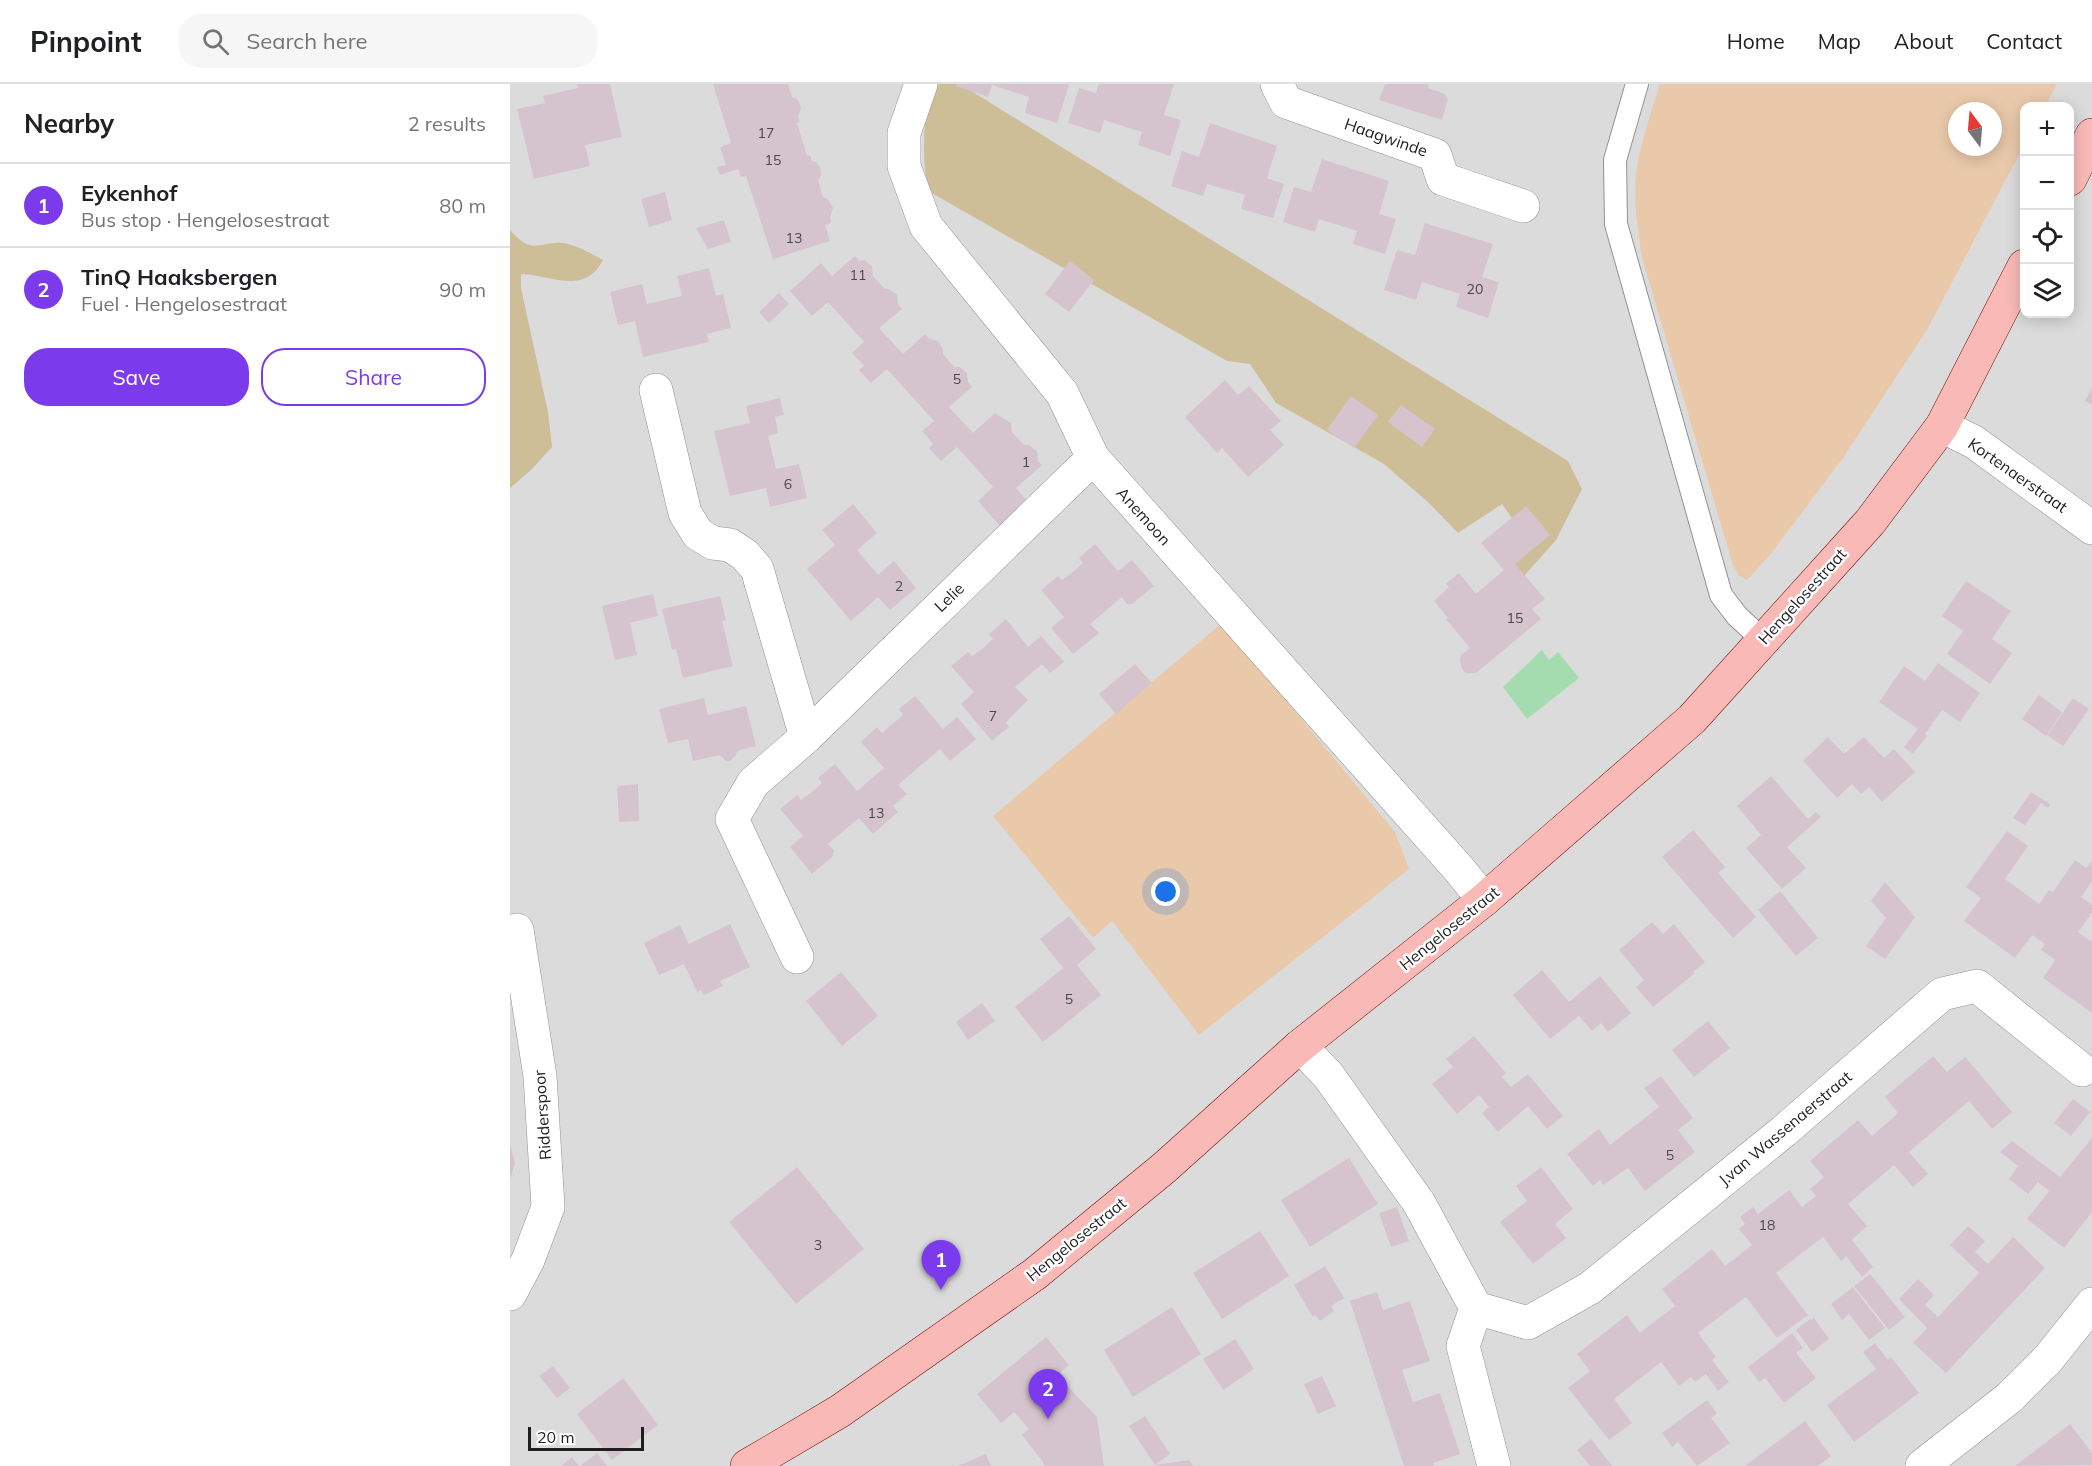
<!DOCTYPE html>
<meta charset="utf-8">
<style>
:root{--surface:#fff;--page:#f6f6f6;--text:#202124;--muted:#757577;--line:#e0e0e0;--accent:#7c3aed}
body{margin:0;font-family:Mulish,sans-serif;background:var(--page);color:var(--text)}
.controls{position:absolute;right:18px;top:18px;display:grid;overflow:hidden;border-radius:12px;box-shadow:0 3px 15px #0003}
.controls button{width:54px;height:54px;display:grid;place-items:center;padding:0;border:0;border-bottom:2px solid var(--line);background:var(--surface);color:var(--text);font:30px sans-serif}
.compass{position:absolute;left:1438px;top:18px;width:54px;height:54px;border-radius:50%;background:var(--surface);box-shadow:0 3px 15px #0003;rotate:344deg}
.scale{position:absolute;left:18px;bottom:15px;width:116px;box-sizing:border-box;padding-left:6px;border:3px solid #1e1e1e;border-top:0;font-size:16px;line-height:21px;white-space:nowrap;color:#1e1e1e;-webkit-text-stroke:4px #fff;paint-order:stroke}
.you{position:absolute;left:656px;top:808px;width:21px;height:21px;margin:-15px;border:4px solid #fff;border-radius:50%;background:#1a73e8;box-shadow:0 0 0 9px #1a73e833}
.badge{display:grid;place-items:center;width:39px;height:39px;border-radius:50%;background:var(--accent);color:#fff;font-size:20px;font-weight:700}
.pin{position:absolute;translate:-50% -50px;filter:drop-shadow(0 2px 3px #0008)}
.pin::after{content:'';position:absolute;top:32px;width:21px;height:18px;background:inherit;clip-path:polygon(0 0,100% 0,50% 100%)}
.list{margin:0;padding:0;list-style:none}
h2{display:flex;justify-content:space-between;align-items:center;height:78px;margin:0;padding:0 24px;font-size:26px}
h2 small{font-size:20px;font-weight:400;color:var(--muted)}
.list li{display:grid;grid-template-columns:39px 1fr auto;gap:18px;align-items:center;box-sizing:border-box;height:84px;padding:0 24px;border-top:2px solid var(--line)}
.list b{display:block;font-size:22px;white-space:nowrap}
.list p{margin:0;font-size:20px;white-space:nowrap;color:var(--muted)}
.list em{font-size:20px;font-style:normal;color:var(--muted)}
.actions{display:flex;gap:12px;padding:18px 24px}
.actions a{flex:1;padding:14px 0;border:2px solid var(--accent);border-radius:24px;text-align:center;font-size:21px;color:var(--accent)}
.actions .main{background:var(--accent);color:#fff}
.icon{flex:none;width:33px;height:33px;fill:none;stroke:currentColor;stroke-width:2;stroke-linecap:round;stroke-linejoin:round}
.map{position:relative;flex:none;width:1582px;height:1382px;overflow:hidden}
header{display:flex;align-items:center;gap:36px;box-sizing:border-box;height:84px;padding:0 30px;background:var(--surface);border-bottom:2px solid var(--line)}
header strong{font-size:28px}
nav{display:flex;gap:33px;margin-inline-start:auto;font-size:21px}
.search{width:420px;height:54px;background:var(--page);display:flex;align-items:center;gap:15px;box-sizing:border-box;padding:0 21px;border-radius:24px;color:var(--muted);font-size:22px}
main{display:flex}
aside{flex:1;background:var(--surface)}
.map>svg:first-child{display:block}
</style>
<header>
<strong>Pinpoint</strong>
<div class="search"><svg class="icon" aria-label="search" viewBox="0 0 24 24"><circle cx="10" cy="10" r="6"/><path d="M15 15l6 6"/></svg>Search here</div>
<nav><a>Home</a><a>Map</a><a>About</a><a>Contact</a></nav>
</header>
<main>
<aside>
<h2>Nearby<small>2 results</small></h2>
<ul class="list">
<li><span class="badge">1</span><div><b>Eykenhof</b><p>Bus stop · Hengelosestraat</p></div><em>80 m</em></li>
<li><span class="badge">2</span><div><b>TinQ Haaksbergen</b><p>Fuel · Hengelosestraat</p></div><em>90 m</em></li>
</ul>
<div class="actions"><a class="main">Save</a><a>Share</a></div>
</aside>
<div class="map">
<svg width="1582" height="1382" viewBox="0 0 1582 1382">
<rect width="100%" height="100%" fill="#efe4e8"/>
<!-- residential -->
<path fill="#dcdbdc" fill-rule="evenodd" d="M 0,0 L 1582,0 L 1582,1382 L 0,1382 ZM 1514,22 L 1560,22 L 1560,230 L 1514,230 ZM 1447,27 L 1483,27 L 1483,63 L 1447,63 Z"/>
<!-- grass -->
<path fill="#e9c9aa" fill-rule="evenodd" d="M 1150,0 L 1547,0 L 1535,22 L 1514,22 L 1514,61 L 1417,246 L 1333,374 L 1260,471 L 1237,496 L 1229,492 L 1223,481 L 1132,174 C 1128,146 1123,118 1126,90 C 1130,60 1141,29 1150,0 ZM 1447,27 L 1483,27 L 1483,63 L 1447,63 Z
M 712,539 L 885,748 L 899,785 L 689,951 L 602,837 L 583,854 L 483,732 Z"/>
<!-- forest -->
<path fill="#cebe98" d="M 420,0 L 450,0 L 1058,377 L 1072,405 L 1046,456 L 1014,492 L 991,468 L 1014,451 L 992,420 L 948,449 L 920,420 L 874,380 L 766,319 L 740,280 L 717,277 L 418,107 C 411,71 414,36 420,0 Z
M 0,146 C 25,175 31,154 58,160 C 70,163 82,170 93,176 C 74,212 42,191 11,190 L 11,204 L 38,328 L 42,363 L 21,386 L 0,404 Z"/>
<!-- water -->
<path fill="#a4dcb0" d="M 1032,566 L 1039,576 L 1048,568 L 1069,594 L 1017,635 L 993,603 Z"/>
<!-- building -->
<path fill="#d5c4ce" d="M 67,0 L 100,0 L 112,53 L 75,61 L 80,82 L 24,95 L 7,25 L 35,19 L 33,12 L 68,4 Z
M 203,0 L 278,0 L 282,13 L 287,15 L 291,23 L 288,33 L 290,38 L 287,39 L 297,72 L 300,71 L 302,77 L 306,78 L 310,83 L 311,92 L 308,96 L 313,113 L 318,115 L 323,124 L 320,133 L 321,139 L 315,141 L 320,157 L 263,175 L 236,92 L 231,93 L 228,85 L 210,91 L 207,83 L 216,81 L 210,63 L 221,59 Z
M 446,0 L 557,0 L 559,1 L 547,39 L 515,29 L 519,13 L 482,1 L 478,13 L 446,2 Z
M 589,0 L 664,0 L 654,31 L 671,36 L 660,72 L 628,61 L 632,48 L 594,36 L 590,49 L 558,39 L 569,4 L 586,9 Z
M 875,0 L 919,0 L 918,4 L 935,10 L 938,15 L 932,36 L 869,16 Z
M 700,39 L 767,62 L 757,94 L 774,100 L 763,134 L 731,125 L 735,111 L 697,100 L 693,112 L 661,102 L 672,67 L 689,73 Z
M 812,75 L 879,97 L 869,130 L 886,135 L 875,170 L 843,160 L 847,147 L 809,135 L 805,148 L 773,138 L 784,103 L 801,108 Z
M 155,108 L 162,136 L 139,143 L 131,115 Z
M 214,136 L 221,158 L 198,165 L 186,144 Z
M 915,139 L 983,160 L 972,193 L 989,198 L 978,234 L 946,223 L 950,210 L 912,198 L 906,216 L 874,206 L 887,166 L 905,171 Z
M 345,172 L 349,177 L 354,176 L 362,182 L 363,192 L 375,205 L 379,205 L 387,211 L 388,220 L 392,225 L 369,244 L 393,270 L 415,250 L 419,255 L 428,257 L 433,265 L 433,270 L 444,283 L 450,283 L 457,289 L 458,298 L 462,303 L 439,323 L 463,349 L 485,329 L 501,339 L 502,348 L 514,361 L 519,361 L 527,367 L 528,377 L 532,381 L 506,404 L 518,418 L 490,442 L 468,417 L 483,403 L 447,363 L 431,377 L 419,364 L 423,360 L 412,347 L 424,337 L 377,285 L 361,299 L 349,286 L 354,282 L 342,269 L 354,258 L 318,218 L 302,232 L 280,207 L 311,179 L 322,192 Z
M 560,177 L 584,196 L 559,228 L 535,210 Z
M 199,184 L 206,212 L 213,210 L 221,244 L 197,250 L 199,258 L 133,273 L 125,237 L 108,241 L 100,208 L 132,200 L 137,220 L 172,212 L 167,192 Z
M 269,209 L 279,220 L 259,239 L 249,228 Z
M 715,296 L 728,311 L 739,302 L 771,337 L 760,346 L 774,361 L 738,393 L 712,364 L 707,369 L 675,333 Z
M 1582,304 L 1582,321 L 1575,317 Z
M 841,312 L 868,331 L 844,364 L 817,346 Z
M 270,314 L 274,331 L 265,333 L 268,349 L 258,352 L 266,385 L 289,380 L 297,414 L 260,423 L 256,404 L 220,412 L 204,347 L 240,339 L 236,322 Z
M 891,321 L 925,345 L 912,363 L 878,338 Z
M 343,420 L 367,449 L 347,466 L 368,491 L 384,477 L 406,504 L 380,526 L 368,513 L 341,537 L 297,485 L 325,461 L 312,446 Z
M 1016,422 L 1040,451 L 1005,480 L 1035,515 L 1022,525 L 1031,535 L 966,589 L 956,589 L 952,585 L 950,576 L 951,571 L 960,564 L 936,535 L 938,534 L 924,517 L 939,503 L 936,500 L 949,489 L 966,510 L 994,486 L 971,459 Z
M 585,460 L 608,487 L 622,476 L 644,502 L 622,520 L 617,520 L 612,513 L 580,540 L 589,549 L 563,570 L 541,544 L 554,533 L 531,506 L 548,492 L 552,496 L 563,488 L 573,479 L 569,474 Z
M 1456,497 L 1501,527 L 1482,555 L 1502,569 L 1480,600 L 1437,570 L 1453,547 L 1432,532 Z
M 143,510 L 148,532 L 120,539 L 127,571 L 105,576 L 92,522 Z
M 210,512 L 216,536 L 212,537 L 223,582 L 173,594 L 166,565 L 162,566 L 152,525 Z
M 496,535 L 518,563 L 531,552 L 554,578 L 540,589 L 532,580 L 505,603 L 518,616 L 496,638 L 499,643 L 482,657 L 451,620 L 464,608 L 441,582 L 458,568 L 462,572 L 473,564 L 483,555 L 479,550 Z
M 1428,579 L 1470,609 L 1450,638 L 1432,626 L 1415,650 L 1417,652 L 1403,670 L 1394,663 L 1408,645 L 1369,618 L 1394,582 L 1415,597 Z
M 625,580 L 642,599 L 606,630 L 589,610 Z
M 1529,611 L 1552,628 L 1536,652 L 1512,635 Z
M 405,612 L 433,645 L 447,633 L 466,655 L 440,677 L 430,665 L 388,701 L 397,710 L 383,722 L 388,728 L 363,750 L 349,734 L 318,760 L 324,766 L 323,772 L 302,790 L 280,763 L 293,752 L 270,725 L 287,711 L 291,716 L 302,708 L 312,699 L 308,694 L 325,680 L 347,707 L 374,684 L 351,658 L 367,643 L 372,649 L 393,631 L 389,625 Z
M 194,614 L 198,631 L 236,622 L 246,662 L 227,667 L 226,671 L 220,677 L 216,677 L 210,671 L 183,677 L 178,655 L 158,659 L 149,625 Z
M 1563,614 L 1579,625 L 1553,662 L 1537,651 Z
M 1318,653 L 1334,670 L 1354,653 L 1374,674 L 1384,665 L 1405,688 L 1372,718 L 1359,703 L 1351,710 L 1342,700 L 1327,714 L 1293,677 Z
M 1261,692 L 1298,735 L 1306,728 L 1311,733 L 1277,763 L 1296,784 L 1272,805 L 1236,764 L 1251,751 L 1227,722 Z
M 128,700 L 129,737 L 109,738 L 107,702 Z
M 1521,708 L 1540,720 L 1538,724 L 1531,719 L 1515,741 L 1503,734 Z
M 1183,746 L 1215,783 L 1208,789 L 1246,833 L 1223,854 L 1152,773 Z
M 1497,747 L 1518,762 L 1495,795 L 1529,820 L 1539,806 L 1543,808 L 1565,776 L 1576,784 L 1582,777 L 1582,797 L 1571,813 L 1582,821 L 1582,829 L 1568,848 L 1582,858 L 1582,929 L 1533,894 L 1545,876 L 1531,866 L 1535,860 L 1522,851 L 1505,874 L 1454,837 L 1471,814 L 1456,803 Z
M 1375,798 L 1405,833 L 1375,875 L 1356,862 L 1376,834 L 1361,817 Z
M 1270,807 L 1308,854 L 1286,872 L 1248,826 Z
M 559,832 L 586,865 L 567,881 L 591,911 L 533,958 L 505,923 L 553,884 L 530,855 Z
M 1142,838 L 1153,850 L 1164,840 L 1195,878 L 1183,888 L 1185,889 L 1143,923 L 1126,903 L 1134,896 L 1109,866 Z
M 220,840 L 240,883 L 210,897 L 213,902 L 194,911 L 191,906 L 187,908 L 174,880 L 149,891 L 134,859 L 170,841 L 179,860 Z
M 1032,886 L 1059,918 L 1090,892 L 1121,929 L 1098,948 L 1091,939 L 1082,947 L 1069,932 L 1040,955 L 1003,911 Z
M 331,888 L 368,932 L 332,962 L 296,917 Z
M 472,919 L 485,937 L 458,956 L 446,938 Z
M 1198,937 L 1220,964 L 1184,993 L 1162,966 Z
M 964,952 L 996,989 L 992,993 L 1001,1003 L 1018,990 L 1053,1032 L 1037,1045 L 1018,1022 L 988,1048 L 972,1029 L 979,1023 L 969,1011 L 947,1030 L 922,1000 L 943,983 L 936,975 Z
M 1423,972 L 1437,988 L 1455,973 L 1502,1028 L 1482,1045 L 1459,1017 L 1399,1068 L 1418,1090 L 1403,1103 L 1384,1081 L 1338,1120 L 1357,1142 L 1342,1156 L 1363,1183 L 1352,1193 L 1336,1172 L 1331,1177 L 1313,1153 L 1266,1189 L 1298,1231 L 1267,1254 L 1236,1213 L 1188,1249 L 1206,1273 L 1202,1276 L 1219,1298 L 1208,1307 L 1196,1290 L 1185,1298 L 1181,1293 L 1169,1302 L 1151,1278 L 1104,1315 L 1122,1339 L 1099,1356 L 1058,1304 L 1080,1287 L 1067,1270 L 1117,1231 L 1130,1249 L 1165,1222 L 1152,1205 L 1202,1165 L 1215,1182 L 1242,1161 L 1229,1145 L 1235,1140 L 1230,1133 L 1243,1123 L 1248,1130 L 1279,1106 L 1292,1123 L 1306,1112 L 1300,1105 L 1314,1093 L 1300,1077 L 1348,1036 L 1362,1052 L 1388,1029 L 1375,1013 Z
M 1151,992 L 1183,1034 L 1168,1046 L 1185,1068 L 1135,1107 L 1118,1084 L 1093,1101 L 1090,1096 L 1083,1102 L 1057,1070 L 1089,1045 L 1100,1061 L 1149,1023 L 1134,1004 Z
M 1563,1015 L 1580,1028 L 1561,1052 L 1544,1039 Z
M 1582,1054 L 1582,1128 L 1554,1164 L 1517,1135 L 1539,1107 L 1528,1098 L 1518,1110 L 1499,1095 L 1508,1082 L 1490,1068 L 1502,1057 L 1550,1093 Z
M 0,1060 L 5,1079 L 0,1096 Z
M 839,1074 L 868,1120 L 800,1163 L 771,1116 Z
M 287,1083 L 354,1165 L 286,1220 L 219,1138 Z
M 1031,1083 L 1063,1125 L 1045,1140 L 1056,1154 L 1023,1180 L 990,1138 L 1017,1117 L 1006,1102 Z
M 887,1123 L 899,1157 L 881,1163 L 869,1129 Z
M 1458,1142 L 1475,1157 L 1465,1168 L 1478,1180 L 1503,1153 L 1535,1184 L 1436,1289 L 1403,1259 L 1417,1244 L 1389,1215 L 1408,1195 L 1424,1211 L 1415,1221 L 1428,1233 L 1469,1189 L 1440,1161 Z
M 750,1147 L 779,1192 L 712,1235 L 683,1189 Z
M 815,1182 L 834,1214 L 821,1222 L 824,1227 L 810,1237 L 805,1231 L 803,1233 L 784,1201 Z
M 1360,1190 L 1395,1233 L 1379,1246 L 1344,1202 Z
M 1343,1203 L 1375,1244 L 1359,1256 L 1339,1230 L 1332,1236 L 1321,1220 Z
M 867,1208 L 873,1226 L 900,1217 L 920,1277 L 892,1286 L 903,1318 L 930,1309 L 950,1370 L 923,1379 L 924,1382 L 894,1382 L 886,1358 L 840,1217 Z
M 662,1223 L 691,1270 L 623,1313 L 594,1266 Z
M 1304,1234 L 1319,1255 L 1302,1268 L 1286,1246 L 1300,1235 L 1301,1236 Z
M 1282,1249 L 1293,1264 L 1286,1269 L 1306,1294 L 1274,1319 L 1255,1294 L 1249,1298 L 1238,1283 Z
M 536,1253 L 559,1281 L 547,1291 L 587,1333 L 594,1382 L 534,1382 L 533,1378 L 512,1351 L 519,1345 L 504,1328 L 491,1339 L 467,1310 Z
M 725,1255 L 744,1285 L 713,1306 L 693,1275 Z
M 1365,1259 L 1378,1276 L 1381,1273 L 1409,1309 L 1344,1358 L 1317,1321 L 1366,1285 L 1353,1268 Z
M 43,1282 L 60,1304 L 47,1314 L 29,1292 Z
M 812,1292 L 826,1322 L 808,1330 L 794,1300 Z
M 113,1294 L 148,1341 L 102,1376 L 67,1330 Z
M 1197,1316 L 1207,1329 L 1201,1334 L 1220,1359 L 1187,1382 L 1168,1358 L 1162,1363 L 1152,1349 Z
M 635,1332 L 660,1370 L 645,1381 L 619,1342 Z
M 1295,1337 L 1321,1372 L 1308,1382 L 1235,1382 Z
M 1560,1340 L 1582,1369 L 1582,1381 L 1505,1382 Z
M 1081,1355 L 1082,1356 L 1102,1382 L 1080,1382 L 1067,1366 Z
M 87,1369 L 97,1382 L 70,1382 Z
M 476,1370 L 481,1382 L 448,1382 Z
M 62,1373 L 69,1382 L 51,1382 Z
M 679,1376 L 683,1382 L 646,1382 L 646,1381 Z"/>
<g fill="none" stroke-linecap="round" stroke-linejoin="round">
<defs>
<path id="lane" d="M 1127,0 L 1105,76 L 1106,140 L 1211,511 L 1227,532 L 1253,556"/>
<path id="street" d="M 411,0 L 394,49 L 394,82 L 416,142 L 552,309 L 583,374 L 948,784 L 974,816
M 767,0 L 776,18 L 925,71 L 933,95 L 1013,122
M 146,306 L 175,429 L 188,450 L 203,459 L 220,461 L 235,471 L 247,485 L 296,653
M 1432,342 L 1464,358 L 1582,444
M 0,848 L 7,846 L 30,992 L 38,1123 L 18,1176 L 0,1210
M 287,873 L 222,735 L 243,699 L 296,653 L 583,374
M 790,962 L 818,991 L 909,1119 L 966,1224 L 953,1262 L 984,1382
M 966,1224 L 1018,1239 L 1080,1204 L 1274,1047 L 1432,910 L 1467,902 L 1572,986
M 1412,1382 L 1499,1314 L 1538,1275 L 1582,1220"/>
<path id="secondary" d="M 1560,95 L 1582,51
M 237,1382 L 330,1327 L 525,1190 L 654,1084 L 790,962 L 974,816 L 1182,635 L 1360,438 L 1432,342 L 1514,182"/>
</defs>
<!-- lane casing -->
<use href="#lane" stroke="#929292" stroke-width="24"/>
<!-- street casing -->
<use href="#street" stroke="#929292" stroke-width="34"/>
<!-- secondary casing -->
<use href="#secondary" stroke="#741005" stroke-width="34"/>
<!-- lane -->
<use href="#lane" stroke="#fff" stroke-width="22"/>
<!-- street -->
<use href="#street" stroke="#fff" stroke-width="33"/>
<!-- secondary -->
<use href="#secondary" stroke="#f9bab7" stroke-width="33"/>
</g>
<g text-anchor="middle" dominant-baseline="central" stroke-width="5" stroke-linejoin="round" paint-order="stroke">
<!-- number labels -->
<g font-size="14" fill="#4c484a">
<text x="256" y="49">17</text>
<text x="263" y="76">15</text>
<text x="284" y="154">13</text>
<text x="348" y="191">11</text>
<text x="965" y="205">20</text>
<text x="447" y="295">5</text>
<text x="516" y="378">1</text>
<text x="278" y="400">6</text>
<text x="389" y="502">2</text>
<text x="1005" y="534">15</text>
<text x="483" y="632">7</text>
<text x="366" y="729">13</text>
<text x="559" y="915">5</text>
<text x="1160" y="1071">5</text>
<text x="1257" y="1141">18</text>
<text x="308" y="1161">3</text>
</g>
<!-- street labels -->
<g font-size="16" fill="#1e1e1e" stroke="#fff">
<text transform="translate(876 53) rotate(19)">Haagwinde</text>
<text transform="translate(1508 391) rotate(35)">Kortenaerstraat</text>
<text transform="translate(634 432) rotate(48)">Anemoon</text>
<text transform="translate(1292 512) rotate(-48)">Hengelosestraat</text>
<text transform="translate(439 513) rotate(-44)">Lelie</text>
<text transform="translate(939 844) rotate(-39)">Hengelosestraat</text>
<text transform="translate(32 1031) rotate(-94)">Ridderspoor</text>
<text transform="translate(1275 1044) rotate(-40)">J.van Wassenaerstraat</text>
<text transform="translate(566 1155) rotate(-39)">Hengelosestraat</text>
</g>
</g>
</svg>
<div class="controls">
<button>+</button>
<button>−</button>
<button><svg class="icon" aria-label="locate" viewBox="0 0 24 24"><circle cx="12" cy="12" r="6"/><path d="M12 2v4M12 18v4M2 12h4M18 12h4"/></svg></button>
<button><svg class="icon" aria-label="layers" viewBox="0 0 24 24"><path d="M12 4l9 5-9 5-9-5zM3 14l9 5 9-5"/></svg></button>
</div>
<svg class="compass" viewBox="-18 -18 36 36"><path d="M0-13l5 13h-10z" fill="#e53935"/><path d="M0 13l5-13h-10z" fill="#757577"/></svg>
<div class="scale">20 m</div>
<div class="you"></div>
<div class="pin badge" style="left:431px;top:1206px">1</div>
<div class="pin badge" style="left:538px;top:1335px">2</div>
</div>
</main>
